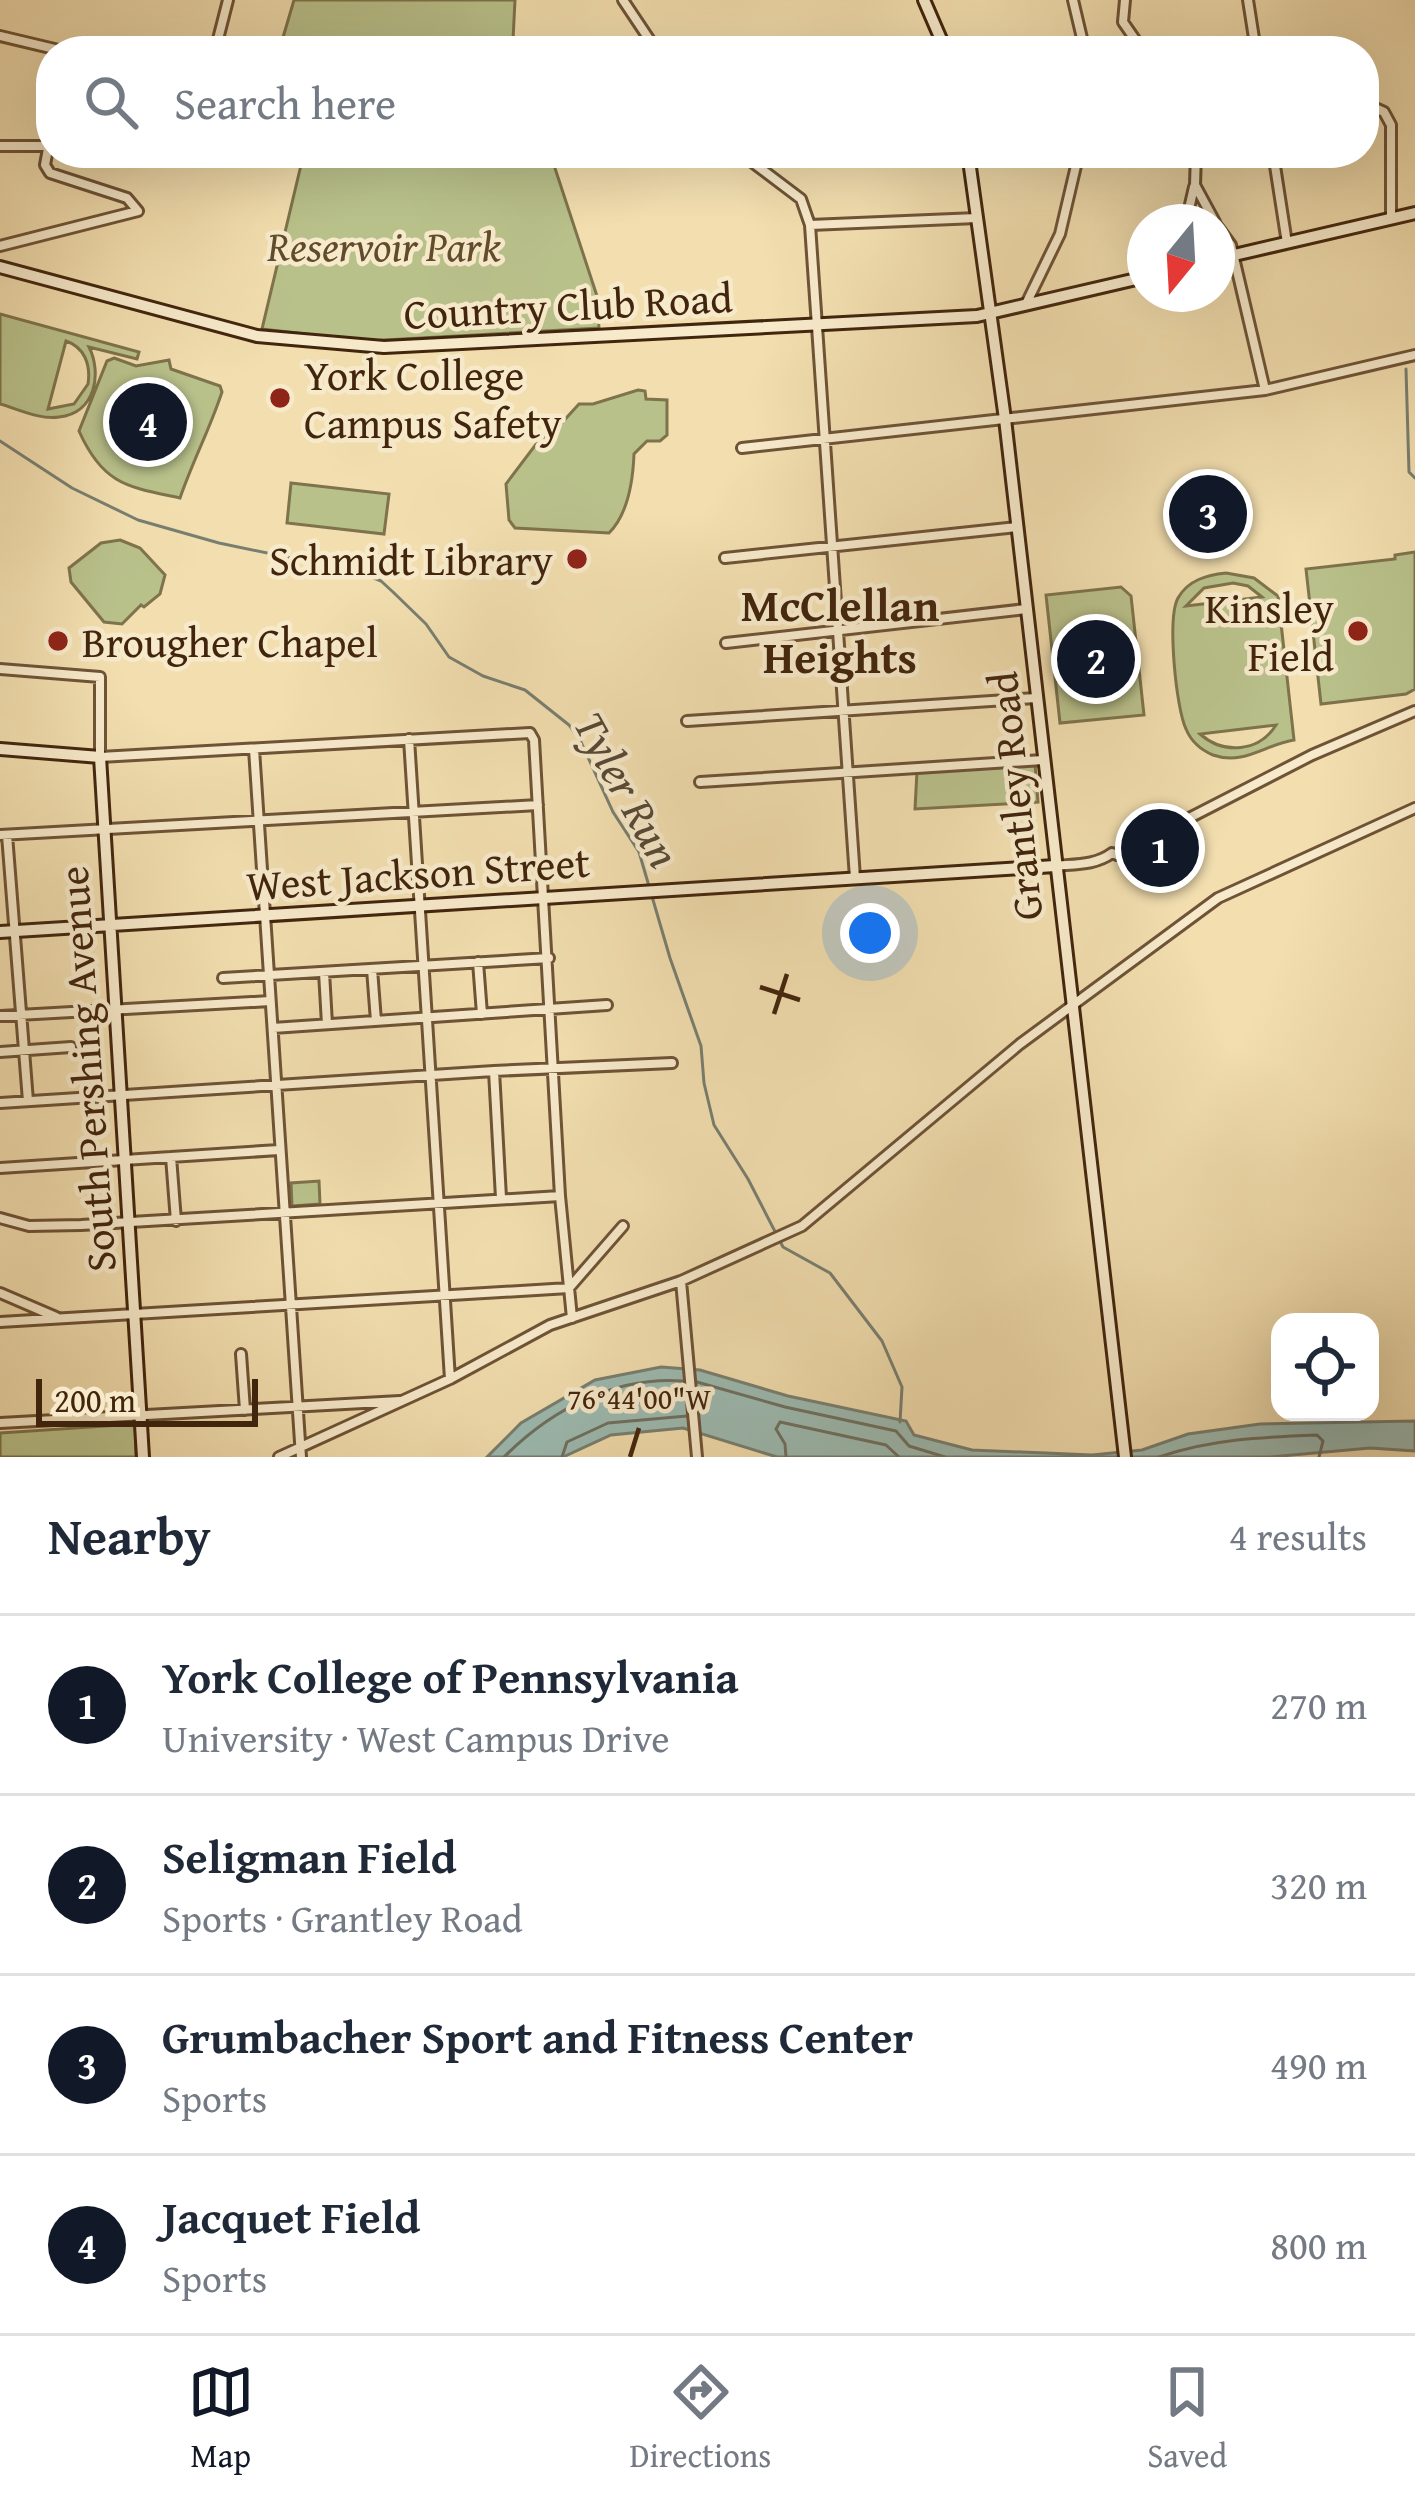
<!DOCTYPE html>
<meta charset="utf-8">
<style>
:root{--surface:#fff;--page:#f6f6f7;--text:#1f2937;--muted:#747a83;--line:#e0e1e3;--accent:#111827}
body{margin:0;font-family:"Gentium Book Plus",serif;background:var(--page);color:var(--text)}
.controls{position:absolute;right:36px;bottom:36px;display:grid;overflow:hidden;border-radius:24px;box-shadow:0 12px 48px #0002}
.controls button{width:108px;height:108px;display:grid;place-items:center;padding:0;border:0;border-bottom:3px solid var(--line);background:var(--surface);color:var(--text);font:60px sans-serif}
.compass{position:absolute;left:1127px;top:204px;width:108px;height:108px;border-radius:50%;background:var(--surface);box-shadow:0 12px 48px #0002;rotate:198deg}
.scale{position:absolute;left:36px;bottom:30px;width:222px;box-sizing:border-box;padding-left:12px;border:6px solid #42250d;border-top:0;font-size:33px;line-height:42px;white-space:nowrap;color:#42250d;-webkit-text-stroke:9px #f7eacb;paint-order:stroke}
.you{position:absolute;left:870px;top:933px;width:42px;height:42px;margin:-30px;border:9px solid #fff;border-radius:50%;background:#1a73e8;box-shadow:0 0 0 18px #1a73e833}
.badge{display:grid;place-items:center;width:78px;height:78px;border-radius:50%;background:var(--accent);color:#fff;font-size:39px;font-weight:700}
.pin{position:absolute;translate:-50% -50%;border:6px solid #fff;box-shadow:0 3px 12px #0006}
.list{margin:0;padding:0;list-style:none}
h2{display:flex;justify-content:space-between;align-items:center;height:156px;margin:0;padding:0 48px;font-size:51px}
h2 small{font-size:39px;font-weight:400;color:var(--muted)}
.list li{display:grid;grid-template-columns:78px 1fr auto;gap:36px;align-items:center;box-sizing:border-box;height:180px;padding:0 48px;border-top:3px solid var(--line)}
.list b{display:block;font-size:45px;white-space:nowrap}
.list p{margin:0;font-size:39px;white-space:nowrap;color:var(--muted)}
.list em{font-size:39px;font-style:normal;color:var(--muted)}
.icon{flex:none;width:66px;height:66px;fill:none;stroke:currentColor;stroke-width:2;stroke-linecap:round;stroke-linejoin:round}
.map{position:relative;flex:none;width:1415px;height:1457px;overflow:hidden}
.search{position:absolute;background:var(--surface);box-shadow:0 12px 48px #0002;left:36px;right:36px;top:36px;height:132px;display:flex;align-items:center;gap:30px;box-sizing:border-box;padding:0 42px;border-radius:48px;color:var(--muted);font-size:45px}
.sheet{height:876px;background:var(--surface)}
nav{display:flex;justify-content:space-around;align-items:center;box-sizing:border-box;height:168px;border-top:3px solid var(--line);background:var(--surface);font-size:33px;color:var(--muted)}
nav a{display:grid;justify-items:center;gap:6px}
nav .on{color:var(--accent)}
.map>svg:first-child{display:block}
</style>
<div class="map">
<svg width="1415" height="1457" viewBox="0 0 1415 1457">
<rect width="100%" height="100%" fill="#f2deaf"/>
<filter id="stains"><feTurbulence type="fractalNoise" baseFrequency=".00167" numOctaves="4"/><feColorMatrix values="0 0 0 0 .2 0 0 0 0 .09 0 0 0 0 .02 0 0 0 .5 -.17"/></filter>
<radialGradient id="worn" r=".72"><stop offset=".6" stop-color="#630" stop-opacity="0"/><stop offset="1" stop-color="#630" stop-opacity=".3"/></radialGradient>
<!-- green -->
<path fill="#b9c18b" stroke="#7e734c" stroke-width="3" fill-rule="evenodd" d="M 294,0 L 515,0 L 513,40 L 517,51 L 279,51 Z
M 251,153 L 550,153 L 597,296 L 599,328 L 367,341 L 262,329 L 301,165 L 248,163 Z
M 0,314 L 139,352 L 137,359 L 89,347 C 102,373 96,413 59,417 C 40,420 18,409 0,404 ZM 66,341 C 84,347 91,364 88,384 L 74,404 L 48,409 Z
M 114,358 L 136,366 L 169,360 L 171,369 L 220,386 L 222,392 C 209,431 194,458 180,498 C 128,487 103,485 79,431 L 107,361 Z
M 638,390 L 645,391 L 646,399 L 667,400 L 667,435 L 660,441 L 647,441 L 634,454 C 633,480 629,513 609,533 L 515,528 L 509,520 L 506,484 L 543,435 L 548,438 L 579,404 L 593,404 Z
M 291,483 L 389,494 L 384,534 L 287,523 Z
M 120,540 L 140,548 L 165,575 L 160,594 L 144,607 L 141,605 L 122,624 L 104,622 L 71,582 L 69,568 L 101,543 Z
M 1415,552 L 1415,689 L 1406,694 L 1321,704 L 1306,569 L 1395,559 L 1395,555 Z
M 1226,573 L 1254,578 L 1278,596 L 1294,740 C 1266,744 1244,766 1213,755 C 1201,750 1191,741 1186,729 C 1176,708 1167,618 1178,598 C 1188,580 1207,575 1226,573 ZM 1233,583 L 1248,586 L 1262,597 L 1186,606 L 1204,588 ZM 1276,725 C 1259,752 1224,755 1200,734 Z
M 1121,587 L 1131,596 L 1144,715 L 1060,723 L 1046,595 Z
M 1035,764 L 1038,802 L 915,809 L 917,771 Z
M 319,1181 L 320,1204 L 292,1206 L 291,1183 Z
M 135,1424 L 136,1457 L 0,1457 L 0,1433 Z"/>
<!-- water -->
<path fill="#9cbbb2" stroke="#787f70" stroke-width="3" d="M 661,1367 L 700,1370 L 788,1396 L 906,1421 L 914,1435 L 972,1450 L 1092,1455 L 1142,1450 L 1188,1434 L 1260,1424 L 1415,1421 L 1415,1451 L 1370,1448 L 1270,1457 L 777,1457 L 683,1428 L 611,1435 L 563,1457 L 487,1457 L 521,1423 L 595,1380 Z"/>
<g fill="none" stroke-linecap="round" stroke-linejoin="round">
<!-- shore -->
<path stroke="#6f7060" stroke-width="3" d="M 697,1382 L 785,1407 L 896,1431 L 909,1446 L 945,1457
M 504,1457 C 552,1409 615,1376 683,1381
M 562,1457 L 567,1442 L 608,1423 L 687,1416
M 786,1457 L 785,1444 L 776,1429 L 780,1422 L 886,1445 L 899,1457
M 1159,1457 C 1211,1439 1263,1437 1317,1435 L 1323,1441 L 1319,1457"/>
<!-- stream -->
<path stroke="#787f70" stroke-width="3" d="M 1406,369 L 1409,472 L 1415,478
M 0,441 L 72,488 L 138,520 L 219,543 L 359,572 L 381,581 L 393,592 L 426,624 L 449,657 L 483,676 L 525,690 L 569,725 L 581,742 L 613,812 L 639,852 L 670,958 L 701,1046 L 704,1083 L 714,1125 L 748,1179 L 783,1247 L 830,1273 L 882,1341 L 902,1387 L 900,1422"/>
<defs>
<path id="street" d="M 623,0 L 657,51
M 1073,0 L 1085,51
M 1125,0 L 1123,22 L 1143,51
M 1248,0 L 1256,51
M 0,36 L 63,51
M 215,51 L 228,0
M 1364,103 L 1384,112 L 1391,125 L 1391,218
M 0,146 L 48,146
M 740,153 L 801,199 L 810,225 L 855,878
M 1196,153 L 1195,185 L 1215,222
M 1273,153 L 1287,243
M 1186,222 L 1194,187
M 810,225 L 977,218
M 1217,226 L 1231,245 L 1265,390
M 0,246 L 138,211 L 127,198 L 50,173 L 45,165 L 51,132
M 1026,304 L 1060,234 L 1079,153
M 742,448 L 1265,390 L 1415,355
M 725,558 L 1017,527
M 726,643 L 1026,609
M 0,669 L 100,677 L 100,757 L 530,733 L 534,740 L 560,1196 L 572,1318
M 687,721 L 1036,698
M 409,739 L 450,1379
M 254,749 L 301,1457
M 700,782 L 1043,760
M 0,835 L 538,805
M 7,835 L 28,1101
M 1055,866 C 1076,864 1096,865 1112,853 L 1117,855 L 1312,755 L 1415,711
M 478,962 L 482,1014
M 372,969 L 376,1021
M 324,972 L 327,1024
M 223,978 L 549,958
M 0,1016 L 270,1001
M 273,1028 L 607,1005
M 0,1052 L 71,1047
M 494,1071 L 501,1198
M 0,1103 L 494,1071 L 672,1063
M 171,1157 L 176,1221
M 0,1168 L 279,1150
M 0,1218 L 29,1226 L 81,1225 L 560,1196
M 681,1281 L 697,1457
M 0,1293 L 56,1317
M 0,1322 L 569,1288 L 623,1226
M 241,1354 L 245,1410
M 0,1423 L 400,1401
M 279,1457 L 450,1379 L 550,1325 L 681,1281 L 802,1226 L 1020,1044 L 1218,898 L 1415,808"/>
<path id="secondary" d="M 924,0 L 946,51
M 968,153 L 1005,419 L 1125,1457
M 1217,259 L 1415,213
M 0,267 L 257,336 L 384,347 L 977,316 L 1145,277
M 0,749 L 100,757 L 143,1457
M 0,932 L 1055,866"/>
</defs>
<!-- street casing -->
<use href="#street" stroke="#6e5336" stroke-width="14"/>
<!-- secondary casing -->
<use href="#secondary" stroke="#42250d" stroke-width="16"/>
<!-- street -->
<use href="#street" stroke="#f7eacb" stroke-width="8"/>
<!-- secondary -->
<use href="#secondary" stroke="#f7eacb" stroke-width="10"/>
</g>
<!-- ticks -->
<path fill="none" stroke="#42250d" stroke-width="4.5" d="M 760,987 L 800,1000M 774,1014 L 787,974M 630,1457 L 639,1428"/>
<!-- markers -->
<g fill="#8f2418" stroke="#f7eacb" stroke-width="4.5">
<circle cx="280" cy="398" r="12"/>
<circle cx="577" cy="559" r="12"/>
<circle cx="1358" cy="631" r="12"/>
<circle cx="58" cy="641" r="12"/>
</g>
<g text-anchor="middle" dominant-baseline="central" stroke-width="9" stroke-linejoin="round" paint-order="stroke">
<!-- park labels -->
<g font-size="42" font-style="italic" fill="#604c2c" stroke="#f7eacb">
<text x="384" y="245">Reservoir Park</text>
</g>
<!-- street labels -->
<g font-size="42" fill="#42250d" stroke="#f7eacb">
<text transform="translate(568 305) rotate(-3)">Country Club Road</text>
<text transform="translate(1014 796) rotate(-96)">Grantley Road</text>
<text transform="translate(418 873) rotate(-4)">West Jackson Street</text>
<text transform="translate(86 1069) rotate(-94)">South Pershing Avenue</text>
</g>
<!-- poi labels -->
<g font-size="42" fill="#42250d" stroke="#f7eacb" text-anchor="start">
<text x="304" y="374">York College<tspan x="304" dy="48">Campus Safety</tspan></text>
<text x="553" y="559" text-anchor="end">Schmidt Library</text>
<text x="1334" y="607" text-anchor="end">Kinsley<tspan x="1334" dy="48">Field</tspan></text>
<text x="82" y="641">Brougher Chapel</text>
</g>
<!-- neighbourhood labels -->
<g font-size="45" font-weight="bold" fill="#42250d" stroke="#f7eacb">
<text x="840" y="604">McClellan<tspan x="840" dy="52">Heights</tspan></text>
</g>
<!-- water labels -->
<g font-size="45" font-style="italic" fill="#584a36" stroke="#f7eacb">
<text transform="translate(628 789) rotate(61)">Tyler Run</text>
</g>
</g>
<g font-size="30" text-anchor="middle" fill="#42250d" stroke="#f7eacb" stroke-width="9" stroke-linejoin="round" paint-order="stroke">
<text x="639" y="1409">76°44'00"W</text>
</g>
<rect width="100%" height="100%" filter="url(#stains)"/>
<rect width="100%" height="100%" fill="url(#worn)"/>
</svg>
<div class="controls">
<button><svg class="icon" aria-label="locate" viewBox="0 0 24 24"><circle cx="12" cy="12" r="6"/><path d="M12 2v4M12 18v4M2 12h4M18 12h4"/></svg></button>
</div>
<svg class="compass" viewBox="-18 -18 36 36"><path d="M0-13l5 13h-10z" fill="#e53935"/><path d="M0 13l5-13h-10z" fill="#747a83"/></svg>
<div class="scale">200 m</div>
<div class="you"></div>
<div class="pin badge" style="left:1160px;top:848px">1</div>
<div class="pin badge" style="left:1096px;top:659px">2</div>
<div class="pin badge" style="left:1208px;top:514px">3</div>
<div class="pin badge" style="left:148px;top:422px">4</div>
<div class="search"><svg class="icon" aria-label="search" viewBox="0 0 24 24"><circle cx="10" cy="10" r="6"/><path d="M15 15l6 6"/></svg>Search here</div>
</div>
<section class="sheet">
<h2>Nearby<small>4 results</small></h2>
<ul class="list">
<li><span class="badge">1</span><div><b>York College of Pennsylvania</b><p>University · West Campus Drive</p></div><em>270 m</em></li>
<li><span class="badge">2</span><div><b>Seligman Field</b><p>Sports · Grantley Road</p></div><em>320 m</em></li>
<li><span class="badge">3</span><div><b>Grumbacher Sport and Fitness Center</b><p>Sports</p></div><em>490 m</em></li>
<li><span class="badge">4</span><div><b>Jacquet Field</b><p>Sports</p></div><em>800 m</em></li>
</ul>
</section>
<nav>
<a class="on"><svg class="icon" aria-label="map" viewBox="0 0 24 24"><path d="M3 6l6-2 6 2 6-2v14l-6 2-6-2-6 2zM9 4v14M15 6v14"/></svg>Map</a>
<a><svg class="icon" aria-label="directions" viewBox="0 0 24 24"><path d="M12 3l9 9-9 9-9-9zM9 14v-3h6M13 9l2 2-2 2"/></svg>Directions</a>
<a><svg class="icon" aria-label="saved" viewBox="0 0 24 24"><path d="M7 4h10v16l-5-4-5 4z"/></svg>Saved</a>
</nav>
